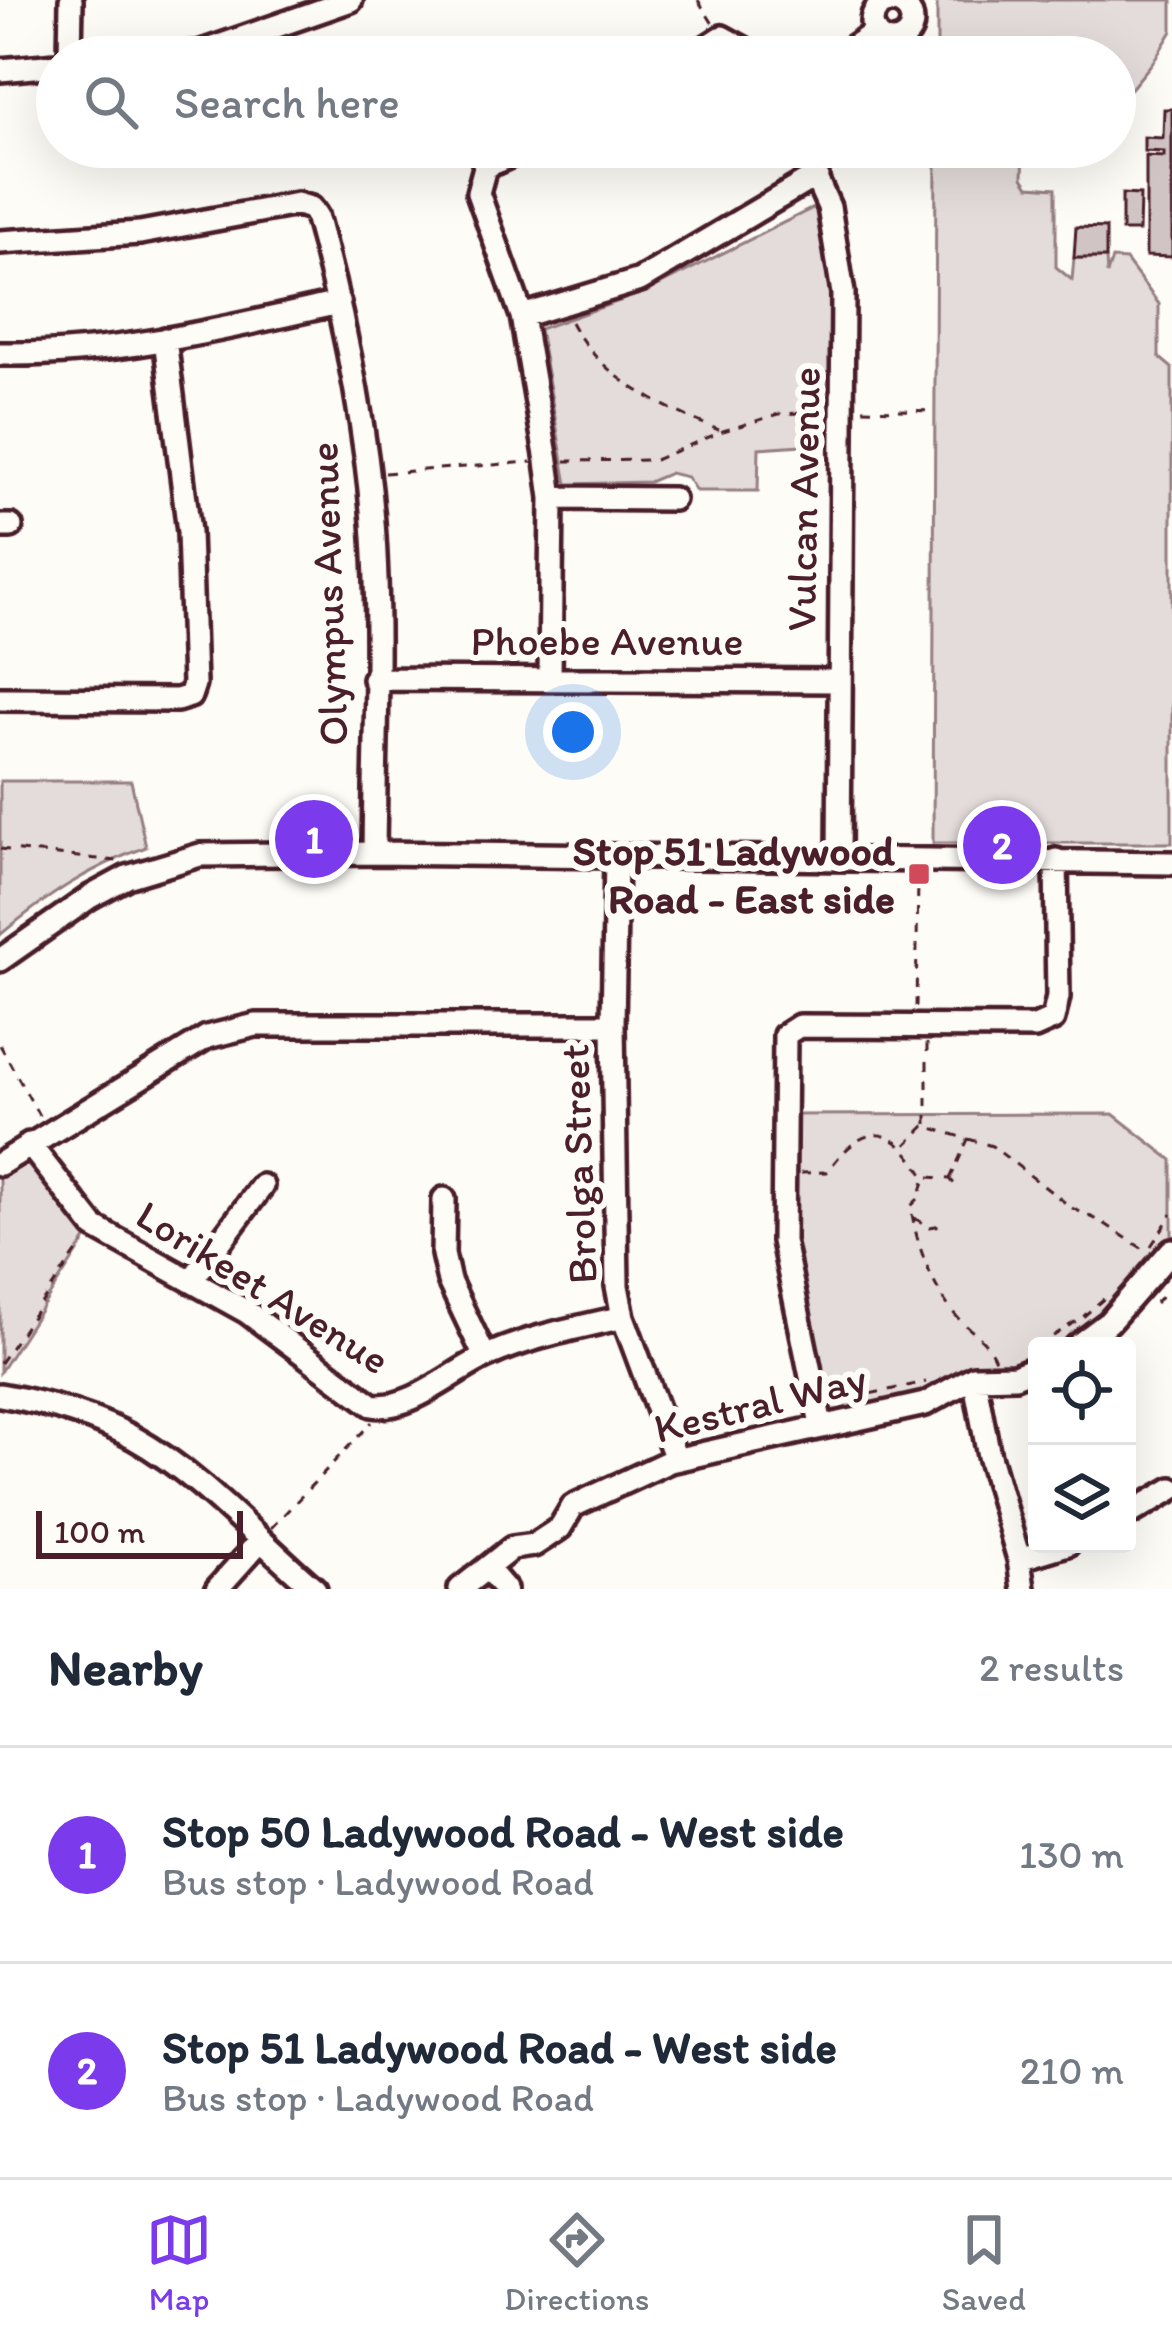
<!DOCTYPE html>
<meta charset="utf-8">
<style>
:root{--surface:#fff;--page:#f6f6f7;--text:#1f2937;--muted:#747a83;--line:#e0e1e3;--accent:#7c3aed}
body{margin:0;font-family:Itim,sans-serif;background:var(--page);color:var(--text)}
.controls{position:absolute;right:36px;bottom:36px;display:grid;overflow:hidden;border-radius:12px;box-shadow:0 12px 48px #0002}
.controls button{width:108px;height:108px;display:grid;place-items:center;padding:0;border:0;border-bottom:3px solid var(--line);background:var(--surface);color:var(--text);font:60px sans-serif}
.scale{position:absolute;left:36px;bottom:30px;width:207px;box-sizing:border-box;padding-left:12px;border:6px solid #4a1f2b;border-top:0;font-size:33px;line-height:42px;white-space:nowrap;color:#4a1f2b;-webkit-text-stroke:9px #fdfcf7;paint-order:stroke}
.you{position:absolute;left:573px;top:732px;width:42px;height:42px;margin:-30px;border:9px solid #fff;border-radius:50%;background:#1a73e8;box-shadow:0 0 0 18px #1a73e833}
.badge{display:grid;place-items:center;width:78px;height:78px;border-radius:50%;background:var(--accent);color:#fff;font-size:39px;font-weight:700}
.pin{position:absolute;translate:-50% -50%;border:6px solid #fff;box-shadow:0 3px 12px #0006}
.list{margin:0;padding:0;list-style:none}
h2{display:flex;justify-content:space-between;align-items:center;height:156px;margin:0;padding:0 48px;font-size:51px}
h2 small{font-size:39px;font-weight:400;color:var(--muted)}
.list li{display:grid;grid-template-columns:78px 1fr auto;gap:36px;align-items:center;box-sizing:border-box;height:216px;padding:0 48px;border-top:3px solid var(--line)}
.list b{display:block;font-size:45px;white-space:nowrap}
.list p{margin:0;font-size:39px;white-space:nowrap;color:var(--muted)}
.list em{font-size:39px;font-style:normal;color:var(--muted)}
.icon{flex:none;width:66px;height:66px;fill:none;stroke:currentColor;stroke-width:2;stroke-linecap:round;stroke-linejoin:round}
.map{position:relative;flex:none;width:1172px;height:1589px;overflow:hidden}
.search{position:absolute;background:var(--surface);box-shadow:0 12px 48px #0002;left:36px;right:36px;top:36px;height:132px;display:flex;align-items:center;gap:30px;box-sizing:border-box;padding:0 42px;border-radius:66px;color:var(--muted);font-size:45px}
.sheet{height:588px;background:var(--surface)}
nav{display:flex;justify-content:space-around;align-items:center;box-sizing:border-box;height:168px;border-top:3px solid var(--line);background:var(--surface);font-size:33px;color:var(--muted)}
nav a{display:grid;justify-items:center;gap:6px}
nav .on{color:var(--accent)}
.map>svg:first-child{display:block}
</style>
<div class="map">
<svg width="1172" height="1589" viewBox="0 0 1172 1589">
<rect width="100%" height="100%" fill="#fdfcf7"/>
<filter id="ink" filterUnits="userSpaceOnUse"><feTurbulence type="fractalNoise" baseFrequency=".00833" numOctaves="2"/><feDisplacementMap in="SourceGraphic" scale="24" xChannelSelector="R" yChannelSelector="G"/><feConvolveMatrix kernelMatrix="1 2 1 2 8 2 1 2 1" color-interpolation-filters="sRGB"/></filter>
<g filter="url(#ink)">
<!-- green -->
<path fill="#e3dcda" stroke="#967e82" stroke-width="3" d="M 937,0 L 1172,0 L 1172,31 L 1153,62 L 1129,91 L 1115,93 L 1115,57 L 937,57 Z
M 936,147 L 1024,147 L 1023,177 L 1029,186 L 1056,188 L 1056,267 L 1072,280 L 1074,258 L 1106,258 L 1107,274 L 1112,259 L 1126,260 L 1159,304 L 1159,357 L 1172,368 L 1172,843 L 933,843 Z
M 817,206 L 829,259 L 831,443 L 759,448 L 758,491 L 696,491 L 687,477 L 670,473 L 649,482 L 567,484 L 539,329 L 645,292 Z
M 0,781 L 131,781 L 146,847 C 87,869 48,895 0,935 Z
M 1113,1114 L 1172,1160 L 1172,1250 L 1077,1346 L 1037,1346 L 1037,1367 L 961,1382 L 821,1425 L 789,1281 L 782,1115 Z
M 29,1144 L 94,1227 L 0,1372 L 0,1164 Z"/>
<!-- building -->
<path fill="#d0c5c4" stroke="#4a1f2b" stroke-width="3" d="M 1164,109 L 1172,109 L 1172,257 L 1146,256 L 1146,156 L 1164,157 L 1164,152 L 1144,151 L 1144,137 L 1163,138 Z
M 1122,194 L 1140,195 L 1139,231 L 1122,231 Z
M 1076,227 L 1106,228 L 1106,258 L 1074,258 Z"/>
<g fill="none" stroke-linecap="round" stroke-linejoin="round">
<defs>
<path id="minor" d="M872 22a20 20 0 1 1 40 0a20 20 0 1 1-40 0Z
M 70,57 L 71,0
M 147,57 L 199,53 L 351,0
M 691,57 L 722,37 L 744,49 L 749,57
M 838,57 L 875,32
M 0,70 L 57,65
M 480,147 L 485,167 L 478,193 L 522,316 L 547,461 L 552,498 L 550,678
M 802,147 L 829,207 L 843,293 L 839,858
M 485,167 L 530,147
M 0,242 L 140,233 L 297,204 L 311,208 L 316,215 C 343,315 365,418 373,522 C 381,631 375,743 374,853
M 522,316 L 640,280 L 817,175
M 0,354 C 115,356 227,328 339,303
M 552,498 L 673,499
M 0,526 L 11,526
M 374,679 L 840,681
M 0,699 L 177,700 L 190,696 L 194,684 L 189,532 L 165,339
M 616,857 L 613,1025 L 617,1286 L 623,1317 L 676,1459
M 0,960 L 90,897 L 127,877 L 200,855 L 374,853 L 1172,863
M 29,1144 L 94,1227 L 247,1312 L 372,1405 C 409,1412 452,1372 485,1357 C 528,1337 577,1328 623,1317
M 0,1164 L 207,1037 L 256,1025 L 613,1025
M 444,1199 L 443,1254 L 449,1281 L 485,1357
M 191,1281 L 262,1186
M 1077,1346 L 1109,1322 L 1172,1250
M 974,1377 L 989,1456 L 1019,1559 L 1023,1589
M 0,1395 C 47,1403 92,1415 134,1438 C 202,1476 256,1539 315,1589
M 821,1425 L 783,1241 L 785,1035 L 799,1026 L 1035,1027 L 1053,1019 L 1058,997 L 1056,860
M 1127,1515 L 1172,1489
M 1019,1559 L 1068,1544
M 487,1568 L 505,1589
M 217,1589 L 259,1542
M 460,1589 L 512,1548 L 534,1545 L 560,1528 L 573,1506 L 670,1461 L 925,1404 L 974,1377 L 1015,1376 L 1037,1367"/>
</defs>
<!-- minor casing -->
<use href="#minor" stroke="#4a1f2b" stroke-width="30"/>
<!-- path -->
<path stroke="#4a1f2b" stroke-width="3" stroke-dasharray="9 9" stroke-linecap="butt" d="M 698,0 L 713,24
M 571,322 C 601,379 662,407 719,430
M 863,409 L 935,411
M 565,461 L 655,460 L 723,431 L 779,414 L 823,412
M 385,473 L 531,462
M 0,849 L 117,861
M 916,1007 L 918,879
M 927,1043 L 927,1124
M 0,1045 L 42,1121
M 906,1145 L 925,1126 L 992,1146 L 1072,1208 L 1102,1222 L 1146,1251
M 801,1173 L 827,1172 C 865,1120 893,1123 925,1178 L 919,1198 L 911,1206 C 915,1242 933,1291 958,1318 C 973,1334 987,1339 995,1360
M 929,1177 L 950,1179 L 958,1188
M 950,1179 L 969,1137
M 914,1218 L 930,1227 L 941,1225
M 1151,1246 L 1172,1214
M 1155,1303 L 1160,1298 L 1172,1308
M 1038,1346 L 1084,1316 L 1109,1294
M 0,1363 L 82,1244
M 837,1404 L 846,1399 L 926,1382
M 271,1528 L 372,1422"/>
<!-- minor -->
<use href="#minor" stroke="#fdfcf7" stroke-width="21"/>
</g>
</g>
<!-- markers -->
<rect fill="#d1495b" stroke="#fdfcf7" stroke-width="4.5" x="907" y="862" width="24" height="24" rx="6"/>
<g text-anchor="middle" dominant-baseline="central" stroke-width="12" stroke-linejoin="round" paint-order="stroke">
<!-- street labels -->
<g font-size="42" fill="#4a1f2b" stroke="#fdfcf7">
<text transform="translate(803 499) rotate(-89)">Vulcan Avenue</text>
<text transform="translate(328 594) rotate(-92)">Olympus Avenue</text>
<text x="607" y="640">Phoebe Avenue</text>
<text transform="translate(578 1164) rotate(-92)">Brolga Street</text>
<text transform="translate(263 1287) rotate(32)">Lorikeet Avenue</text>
<text transform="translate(760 1403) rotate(-14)">Kestral Way</text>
</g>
<!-- poi labels -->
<g font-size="42" font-weight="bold" fill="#4a1f2b" stroke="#fdfcf7" text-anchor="end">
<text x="895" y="850">Stop 51 Ladywood<tspan x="895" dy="48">Road - East side</tspan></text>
</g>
</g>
</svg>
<div class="controls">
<button><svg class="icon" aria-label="locate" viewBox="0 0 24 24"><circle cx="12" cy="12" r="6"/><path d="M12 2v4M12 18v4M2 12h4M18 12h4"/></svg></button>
<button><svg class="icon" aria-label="layers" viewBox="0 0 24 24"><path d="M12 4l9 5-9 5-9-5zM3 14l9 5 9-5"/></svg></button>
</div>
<div class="scale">100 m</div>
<div class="you"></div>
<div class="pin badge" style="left:314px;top:839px">1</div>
<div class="pin badge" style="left:1002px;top:845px">2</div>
<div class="search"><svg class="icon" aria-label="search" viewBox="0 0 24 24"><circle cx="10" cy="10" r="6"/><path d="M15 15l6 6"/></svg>Search here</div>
</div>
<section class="sheet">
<h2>Nearby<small>2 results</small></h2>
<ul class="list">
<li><span class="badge">1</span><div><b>Stop 50 Ladywood Road - West side</b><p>Bus stop · Ladywood Road</p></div><em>130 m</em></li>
<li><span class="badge">2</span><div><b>Stop 51 Ladywood Road - West side</b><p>Bus stop · Ladywood Road</p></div><em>210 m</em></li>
</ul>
</section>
<nav>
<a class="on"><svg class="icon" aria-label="map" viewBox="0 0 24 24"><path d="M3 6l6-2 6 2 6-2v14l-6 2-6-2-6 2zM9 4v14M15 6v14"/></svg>Map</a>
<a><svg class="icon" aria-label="directions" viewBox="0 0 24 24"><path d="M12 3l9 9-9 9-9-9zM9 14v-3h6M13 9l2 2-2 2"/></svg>Directions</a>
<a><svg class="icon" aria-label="saved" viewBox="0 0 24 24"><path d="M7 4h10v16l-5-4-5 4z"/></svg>Saved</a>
</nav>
